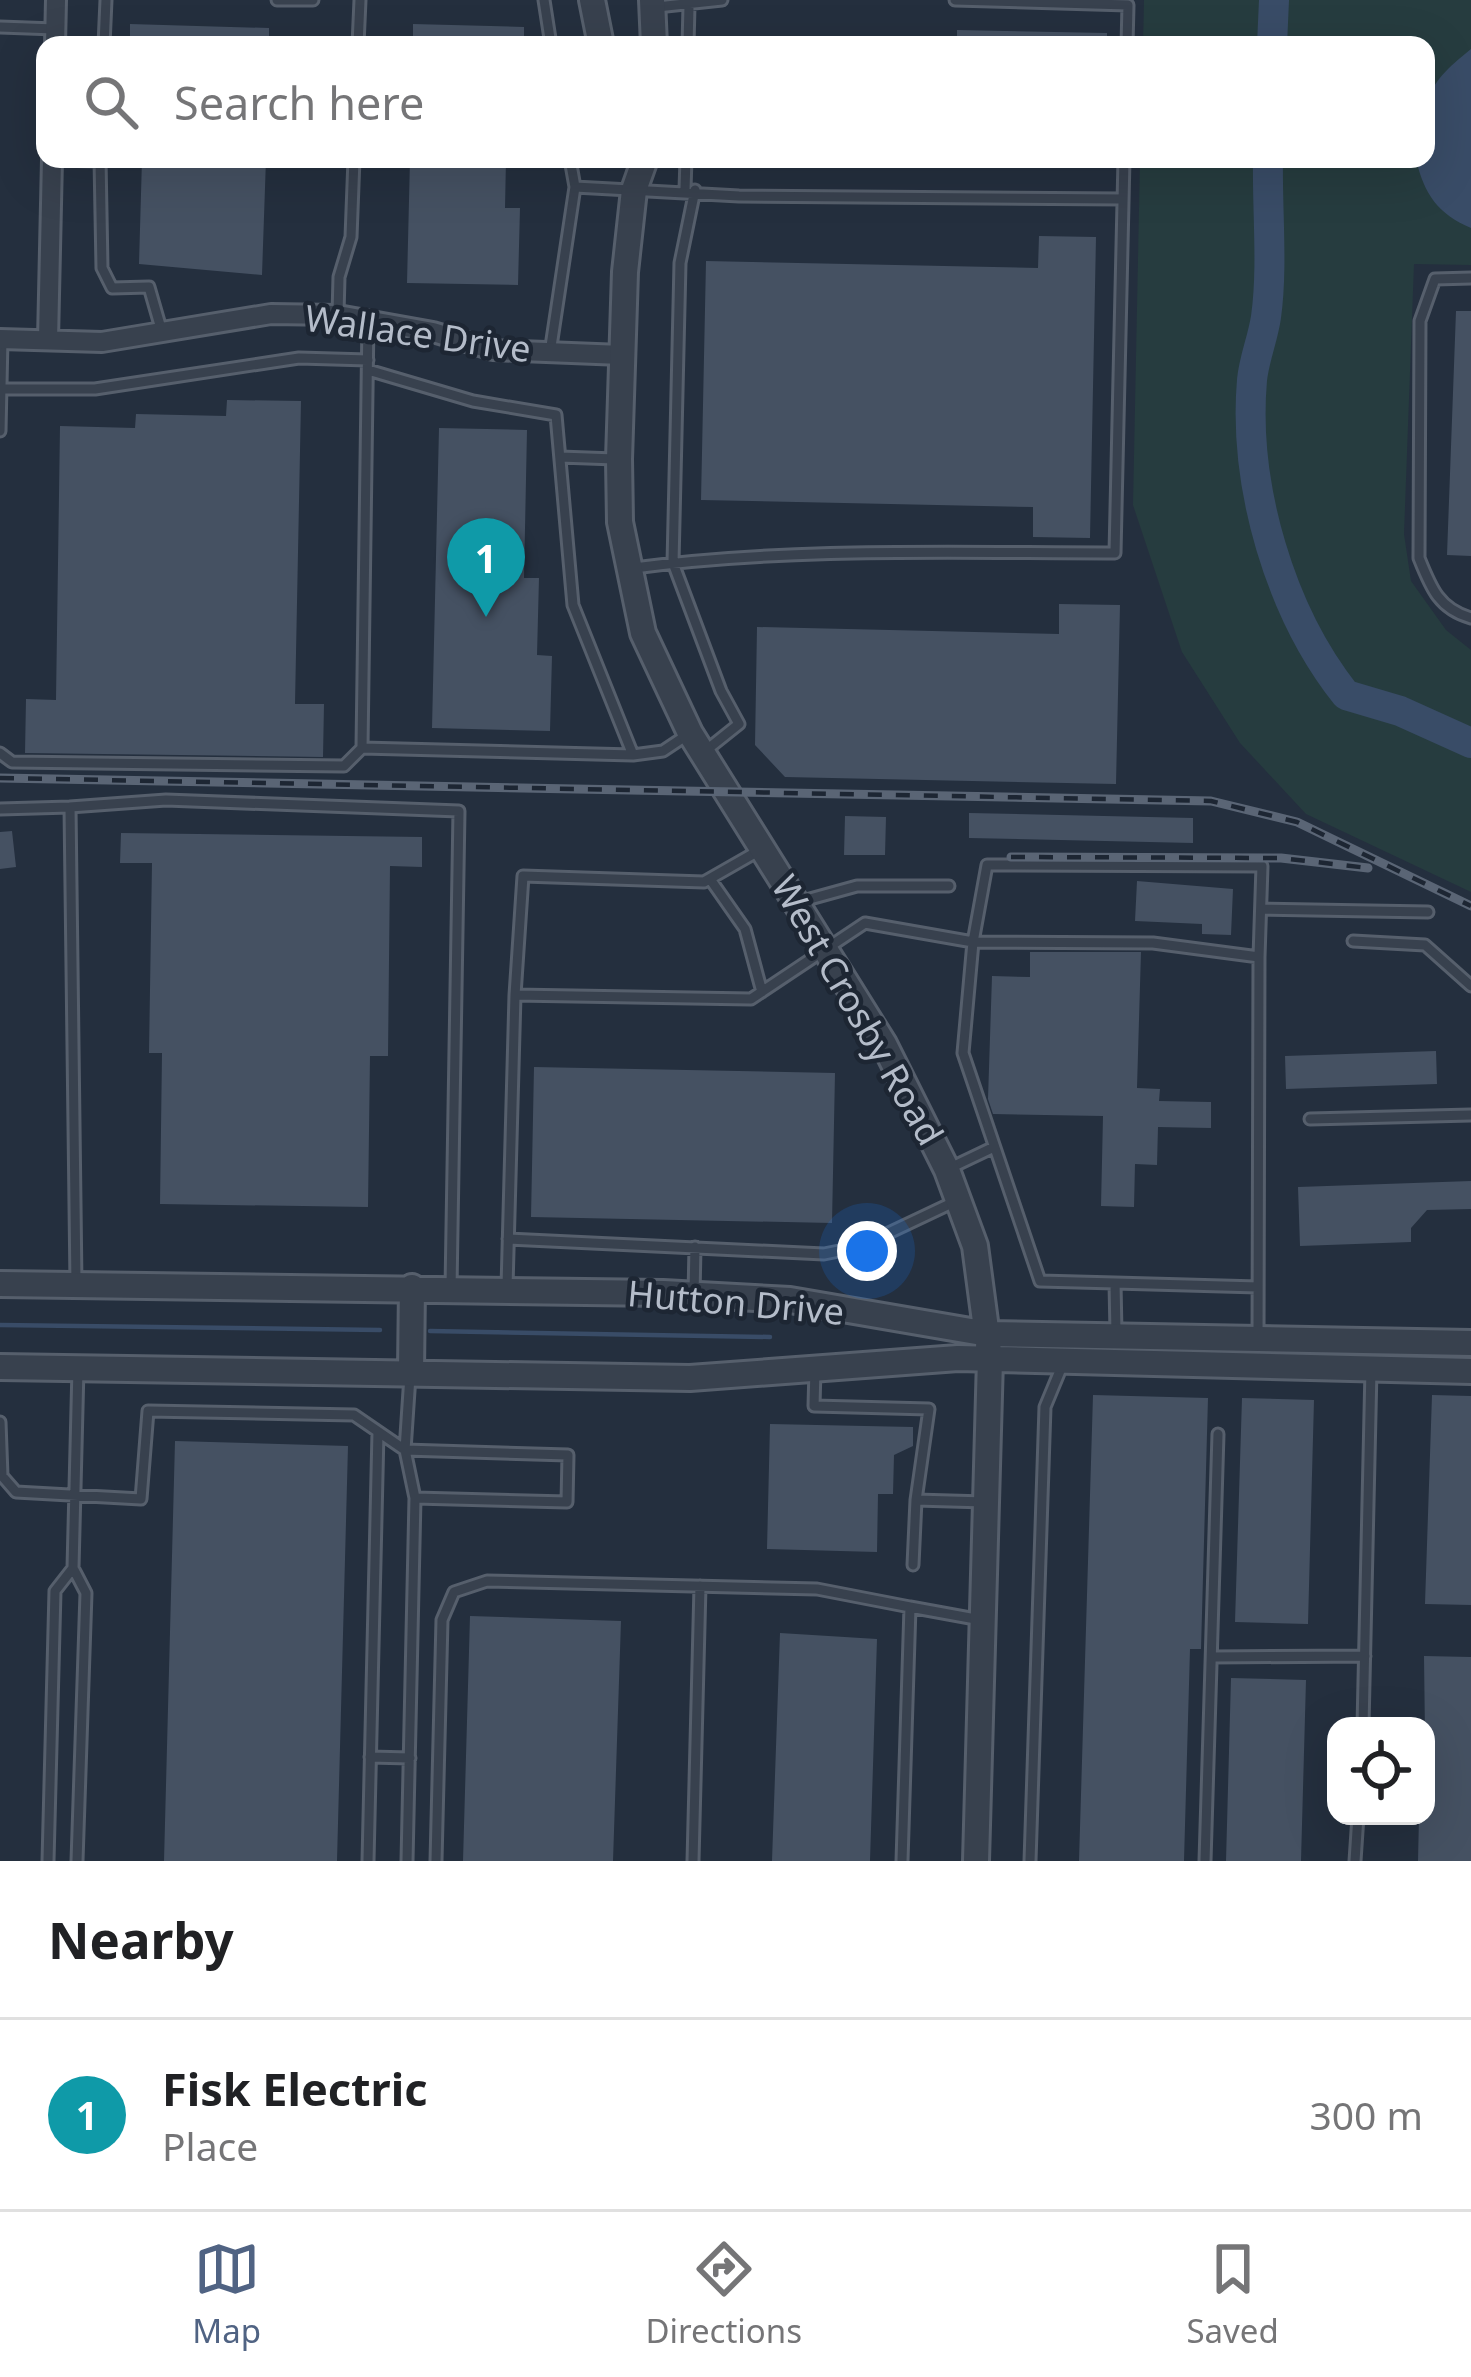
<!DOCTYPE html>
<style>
:root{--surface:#fff;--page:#f2f2f2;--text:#202124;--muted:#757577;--line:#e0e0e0;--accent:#506383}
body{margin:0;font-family:"Noto Sans",sans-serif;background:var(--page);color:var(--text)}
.controls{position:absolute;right:36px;bottom:36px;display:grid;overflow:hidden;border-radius:24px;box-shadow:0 12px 48px #0002}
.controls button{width:108px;height:108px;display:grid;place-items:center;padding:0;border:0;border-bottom:3px solid var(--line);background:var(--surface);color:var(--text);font:60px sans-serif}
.you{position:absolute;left:867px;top:1251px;width:42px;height:42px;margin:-30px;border:9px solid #fff;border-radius:50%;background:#1a73e8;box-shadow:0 0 0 18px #1a73e833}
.badge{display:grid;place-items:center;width:78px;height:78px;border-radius:50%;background:var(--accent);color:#fff;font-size:39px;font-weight:700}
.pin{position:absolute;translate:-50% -99px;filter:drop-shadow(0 3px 6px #0008)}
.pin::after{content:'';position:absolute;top:63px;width:42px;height:36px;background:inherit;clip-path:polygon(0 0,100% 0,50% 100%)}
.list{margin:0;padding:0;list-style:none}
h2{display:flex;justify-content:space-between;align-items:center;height:156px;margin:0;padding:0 48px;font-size:51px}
h2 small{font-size:39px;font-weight:400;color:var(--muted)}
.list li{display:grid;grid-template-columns:78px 1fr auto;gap:36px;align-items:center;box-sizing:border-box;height:192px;padding:0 48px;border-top:3px solid var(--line)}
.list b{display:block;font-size:45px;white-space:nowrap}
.list p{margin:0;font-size:39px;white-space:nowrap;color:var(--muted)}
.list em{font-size:39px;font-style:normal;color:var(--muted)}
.icon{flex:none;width:66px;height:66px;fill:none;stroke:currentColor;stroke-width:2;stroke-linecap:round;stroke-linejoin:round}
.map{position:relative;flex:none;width:1471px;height:1861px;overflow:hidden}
.search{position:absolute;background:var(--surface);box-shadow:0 12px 48px #0002;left:36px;right:36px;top:36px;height:132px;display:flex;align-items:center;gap:30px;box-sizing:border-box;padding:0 42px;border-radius:24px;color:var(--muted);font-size:45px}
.sheet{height:348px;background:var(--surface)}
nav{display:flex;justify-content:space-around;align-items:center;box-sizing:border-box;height:168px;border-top:3px solid var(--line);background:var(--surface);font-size:33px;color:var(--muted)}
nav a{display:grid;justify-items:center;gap:6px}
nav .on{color:var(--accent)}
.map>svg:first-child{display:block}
</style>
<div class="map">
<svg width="1471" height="1861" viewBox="0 0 1471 1861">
<rect width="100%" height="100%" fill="#242f3e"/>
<!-- green -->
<path fill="#263c3f" d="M 1144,0 L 1471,0 L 1471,265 L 1414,264 L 1404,534 L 1411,581 L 1446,630 L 1471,650 L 1471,892 L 1306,814 L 1240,743 L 1182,652 L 1133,505 L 1140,159 L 1426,159 L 1426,45 L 1143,45 Z"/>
<!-- water -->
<path fill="#394c67" d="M 1471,49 L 1471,228 C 1438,214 1424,194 1416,159 L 1426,159 C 1426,98 1421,89 1471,49 Z"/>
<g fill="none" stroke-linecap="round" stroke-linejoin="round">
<!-- stream -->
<path stroke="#394c67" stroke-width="4.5" d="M 0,1325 L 380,1330
M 430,1331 L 770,1337"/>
<!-- river -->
<path stroke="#394c67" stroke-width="30" d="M 1272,45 L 1274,0
M 1268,159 C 1267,210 1273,267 1266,317 C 1263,338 1254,359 1252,380 C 1243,486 1280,612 1346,695 L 1400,711 L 1471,743"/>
</g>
<!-- building -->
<path fill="#455162" d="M 130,24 L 269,28 L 269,45 L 130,45 Z
M 413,24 L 524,27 L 524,45 L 413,45 Z
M 957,30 L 1107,33 L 1107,45 L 957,45 Z
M 142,159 L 266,159 L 262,275 L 139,264 Z
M 410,159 L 506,159 L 505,208 L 520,208 L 518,285 L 407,283 Z
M 1039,236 L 1096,237 L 1090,538 L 1033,537 L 1033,507 L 701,500 L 706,261 L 1038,268 Z
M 1456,311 L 1471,311 L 1471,556 L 1447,555 Z
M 227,400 L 301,401 L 295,704 L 324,704 L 323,757 L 25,753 L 26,699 L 56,700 L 60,426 L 135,428 L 136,414 L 226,416 Z
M 439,428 L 527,430 L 524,578 L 539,578 L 537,655 L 552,656 L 550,731 L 432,728 Z
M 1059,604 L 1120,605 L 1116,784 L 785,777 L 755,745 L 757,627 L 1059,634 Z
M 969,813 L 1193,818 L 1193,843 L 969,838 Z
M 845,816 L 886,817 L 885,855 L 844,855 Z
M 12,831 L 16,867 L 0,869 L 0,832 Z
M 121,833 L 422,837 L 422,867 L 390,866 L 388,1056 L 370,1056 L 368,1207 L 160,1204 L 162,1053 L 149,1053 L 152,863 L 120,863 Z
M 1137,881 L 1233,889 L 1231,935 L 1202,934 L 1202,924 L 1135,921 Z
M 1030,952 L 1141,952 L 1137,1088 L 1160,1089 L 1159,1101 L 1211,1102 L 1211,1128 L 1158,1127 L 1157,1165 L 1135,1164 L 1134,1207 L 1101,1206 L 1103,1116 L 993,1114 L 988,1099 L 992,976 L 1030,977 Z
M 1436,1051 L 1437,1084 L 1286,1089 L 1285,1056 Z
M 534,1067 L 835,1073 L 832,1223 L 531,1217 Z
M 1471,1181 L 1471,1209 L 1427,1210 L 1411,1228 L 1411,1242 L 1300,1246 L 1298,1187 Z
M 1093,1395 L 1208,1398 L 1201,1649 L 1190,1649 L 1184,1861 L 1079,1861 Z
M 1432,1395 L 1471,1396 L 1471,1605 L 1425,1604 Z
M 1242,1398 L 1314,1400 L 1308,1624 L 1235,1622 Z
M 770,1424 L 913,1427 L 913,1446 L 894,1455 L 893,1494 L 878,1494 L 877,1552 L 767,1549 Z
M 175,1441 L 348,1446 L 337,1861 L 164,1861 Z
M 470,1616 L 621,1621 L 613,1861 L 463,1861 Z
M 780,1633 L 877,1639 L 870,1861 L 772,1861 Z
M 1424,1656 L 1471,1657 L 1471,1861 L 1418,1861 L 1419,1816 L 1426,1816 Z
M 1231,1678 L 1306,1680 L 1301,1861 L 1226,1861 Z"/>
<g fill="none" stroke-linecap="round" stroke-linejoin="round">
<defs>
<path id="service" d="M 277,0 L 313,0
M 544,0 L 551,45
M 955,0 L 1128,5 L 1127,45
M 657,7 L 722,0
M 0,27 L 55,29
M 104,45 L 106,0
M 358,45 L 360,0
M 688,45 L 689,6
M 100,159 L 102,268 L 112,288 L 149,287 L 162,332
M 52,160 L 100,161
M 575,187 L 739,196 L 1123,199
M 685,189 L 686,159
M 695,190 L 680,263 L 673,563 L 721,691 L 739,724 L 704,752
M 1471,278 L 1435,279 L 1420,321 L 1419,558 C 1431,588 1439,609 1471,618
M 338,314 L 339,277 L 351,237 L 354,159
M 368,320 L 362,748 L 633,755 L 663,751 L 690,733
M 550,353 L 575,187 L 570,159
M 368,370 L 473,401 L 556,415 L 573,605 L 633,755
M 1,389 L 95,389 L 299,358 L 368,360
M 0,431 L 2,339
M 560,457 L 615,459
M 634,568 C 791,547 956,553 1115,553 L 1124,159
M 0,753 L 12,762 L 344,766 L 362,748
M 70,807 L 166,800 L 459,811 L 451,1288
M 0,809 L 70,807 L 76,1284
M 710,879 L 745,929 L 762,992
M 799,902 L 857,886 L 949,886
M 1261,909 L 1428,912
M 1353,941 L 1425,945 L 1471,986
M 515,995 L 523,876 L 704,882 L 760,850
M 1310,1119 L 1471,1115
M 950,1168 L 994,1147
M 508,1239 L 824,1254 L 859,1247 L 954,1202
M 1115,1283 L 1258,1287
M 507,1287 L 515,995 L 751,999 L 865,923 L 973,942 L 987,865 L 1262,866 L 1259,957
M 694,1295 L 695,1247
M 1116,1333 L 1115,1283 L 1040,1281 L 963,1053 L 973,942 L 1153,943 L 1259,957 L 1258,1339
M 815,1369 L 814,1406 L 929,1409 L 916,1500 L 985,1502
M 0,1422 L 2,1476 L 16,1492 L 141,1499 L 148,1411 L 354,1415 L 405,1450 L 568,1455 L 567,1502 L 415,1498
M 913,1565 L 916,1500
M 910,1607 L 981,1620
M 1213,1657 L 1365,1656
M 1363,1726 L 1371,1369
M 370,1757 L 410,1758
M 48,1861 L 55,1591 L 73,1568
M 77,1861 L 86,1593 L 73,1568 L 78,1368
M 368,1861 L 378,1432
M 407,1861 L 415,1498 L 405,1450 L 410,1376
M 436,1861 L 442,1620 L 454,1592 L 487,1581 L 817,1589 L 910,1607 L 902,1861
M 693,1861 L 700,1586
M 1030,1861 L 1045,1407 L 1062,1366
M 1205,1861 L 1218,1434
M 1355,1861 L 1358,1816"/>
<path id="minor" d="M 55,45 L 56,0
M 0,339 L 102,342 L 271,314 L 338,315 L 433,332 L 493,350 L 622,355
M 48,340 L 52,159"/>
<path id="tertiary" d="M 592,0 L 601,45
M 652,0 L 654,45
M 645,159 L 634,190 L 625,272 L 619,459 L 620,522 L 643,633 L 690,733 L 884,1044 L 947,1170 L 975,1246 L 990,1359 L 976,1861
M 0,1284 L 663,1293 L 790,1300 L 988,1334 L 1471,1343
M 0,1367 L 690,1378 L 958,1358 L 1471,1371
M 411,1371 L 412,1287"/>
</defs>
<!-- service casing -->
<use href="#service" stroke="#565f6c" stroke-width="15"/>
<!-- minor casing -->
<use href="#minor" stroke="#565f6c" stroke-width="24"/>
<!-- tertiary casing -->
<use href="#tertiary" stroke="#565f6c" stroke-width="30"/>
<!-- service -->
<use href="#service" stroke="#38414e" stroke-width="9"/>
<!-- minor -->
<use href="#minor" stroke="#38414e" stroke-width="18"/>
<!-- tertiary -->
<use href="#tertiary" stroke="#38414e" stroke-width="24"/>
<defs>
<path id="rail" d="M 0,778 L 1211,801 L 1297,822 L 1471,906
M 1011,857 L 1281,858 L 1368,868"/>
</defs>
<!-- rail casing -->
<use href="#rail" stroke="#5a6575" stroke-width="9"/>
<!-- rail -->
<use href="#rail" stroke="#1d2633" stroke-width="4.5" stroke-dasharray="14" stroke-linecap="butt"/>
</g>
<g text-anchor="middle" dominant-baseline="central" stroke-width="9" stroke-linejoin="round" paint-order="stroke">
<!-- street labels -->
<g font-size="36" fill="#b4bcc9" stroke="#1d2633">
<text transform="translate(418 333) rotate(8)">Wallace Drive</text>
<text transform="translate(858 1010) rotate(60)">West Crosby Road</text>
<text transform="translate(736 1302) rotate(5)">Hutton Drive</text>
</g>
</g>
</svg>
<div class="controls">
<button><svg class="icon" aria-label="locate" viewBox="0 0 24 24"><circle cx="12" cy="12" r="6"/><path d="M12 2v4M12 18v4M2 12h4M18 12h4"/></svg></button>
</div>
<div class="you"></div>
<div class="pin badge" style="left:486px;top:617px;background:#0f9aa8">1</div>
<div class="search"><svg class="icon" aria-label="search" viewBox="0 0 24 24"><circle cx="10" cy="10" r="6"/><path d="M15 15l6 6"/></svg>Search here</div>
</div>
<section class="sheet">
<h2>Nearby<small></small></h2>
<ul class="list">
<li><span class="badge" style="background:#0f9aa8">1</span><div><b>Fisk Electric</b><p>Place</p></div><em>300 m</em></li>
</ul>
</section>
<nav>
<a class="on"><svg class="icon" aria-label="map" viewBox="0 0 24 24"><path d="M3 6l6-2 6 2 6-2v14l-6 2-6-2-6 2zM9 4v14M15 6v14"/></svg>Map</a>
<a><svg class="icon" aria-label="directions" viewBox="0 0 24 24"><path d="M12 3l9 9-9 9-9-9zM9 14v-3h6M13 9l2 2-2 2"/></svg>Directions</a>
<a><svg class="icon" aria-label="saved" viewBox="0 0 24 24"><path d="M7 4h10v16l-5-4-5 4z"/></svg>Saved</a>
</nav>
